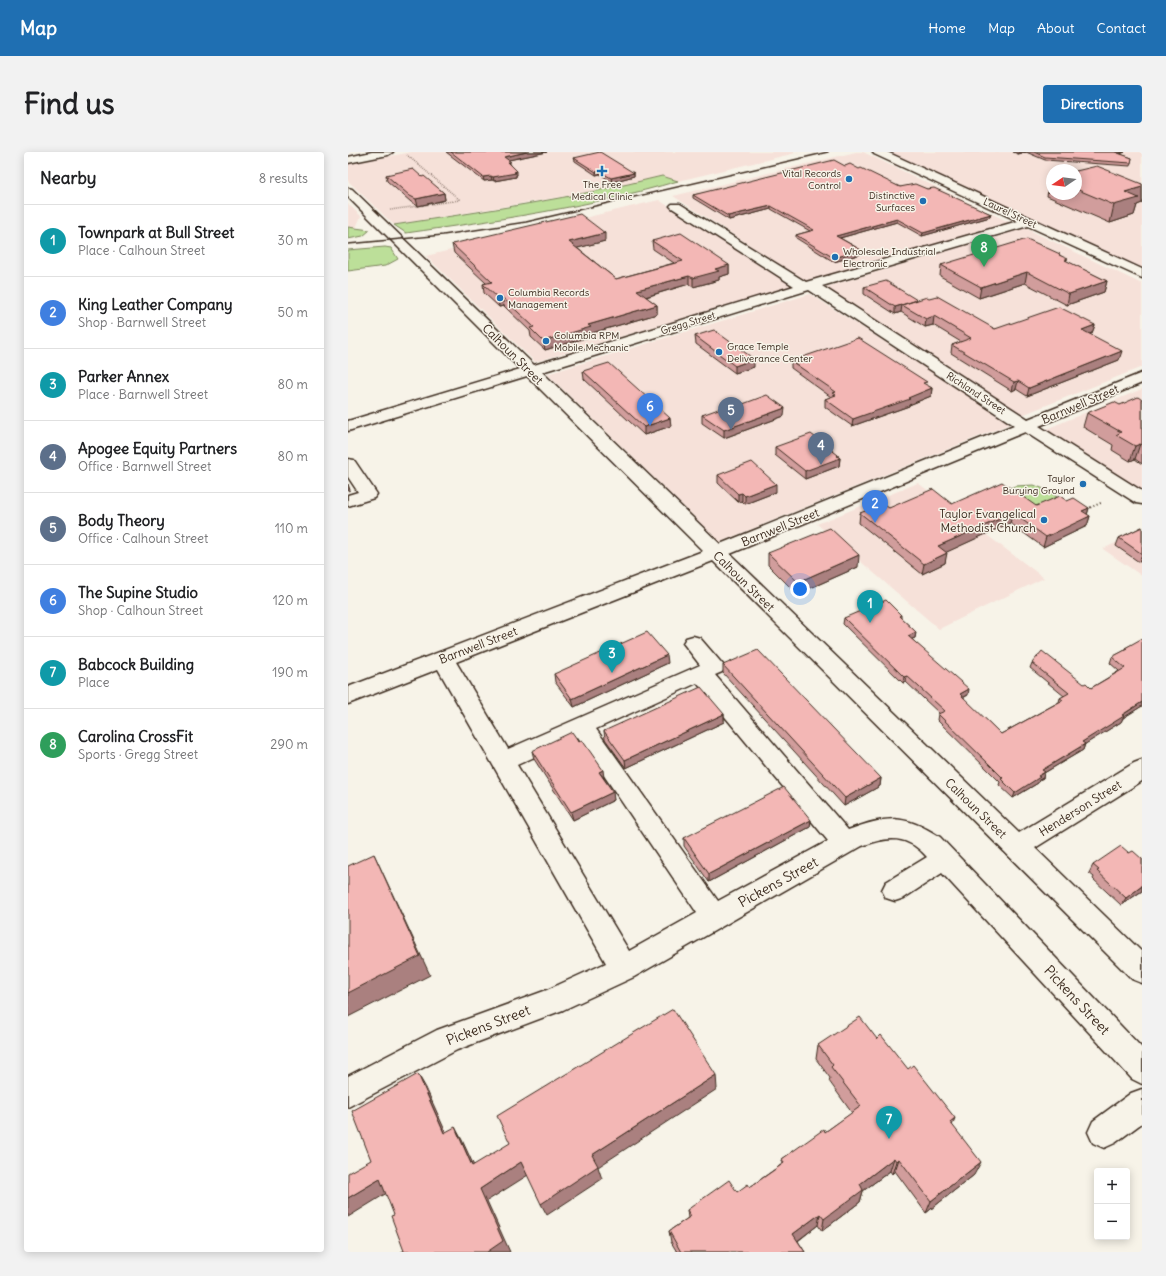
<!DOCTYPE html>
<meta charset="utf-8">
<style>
:root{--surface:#fff;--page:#f2f2f2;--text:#202124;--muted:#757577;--line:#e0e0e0;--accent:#1f6fb2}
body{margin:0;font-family:Delius,sans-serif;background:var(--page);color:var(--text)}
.controls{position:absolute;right:12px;bottom:12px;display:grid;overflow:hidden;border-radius:4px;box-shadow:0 2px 10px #0003}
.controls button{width:36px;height:36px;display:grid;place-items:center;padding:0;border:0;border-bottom:1px solid var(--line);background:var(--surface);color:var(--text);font:20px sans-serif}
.compass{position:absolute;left:698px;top:12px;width:36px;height:36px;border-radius:50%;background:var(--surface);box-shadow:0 2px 10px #0003;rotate:257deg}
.you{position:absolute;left:452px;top:437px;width:14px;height:14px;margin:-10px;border:3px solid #fff;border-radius:50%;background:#1a73e8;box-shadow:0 0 0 6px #1a73e833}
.badge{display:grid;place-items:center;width:26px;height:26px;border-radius:50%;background:var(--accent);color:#fff;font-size:13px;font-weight:700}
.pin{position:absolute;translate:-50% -33px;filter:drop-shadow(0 1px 2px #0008)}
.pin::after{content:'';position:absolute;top:21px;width:14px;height:12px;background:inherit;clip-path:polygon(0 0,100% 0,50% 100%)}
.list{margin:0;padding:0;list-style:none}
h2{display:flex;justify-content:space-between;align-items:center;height:52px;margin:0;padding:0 16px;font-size:17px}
h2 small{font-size:13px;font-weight:400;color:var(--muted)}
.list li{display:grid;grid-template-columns:26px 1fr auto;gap:12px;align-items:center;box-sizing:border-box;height:72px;padding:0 16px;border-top:1px solid var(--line)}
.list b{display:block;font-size:15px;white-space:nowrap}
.list p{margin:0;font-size:13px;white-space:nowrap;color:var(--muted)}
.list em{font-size:13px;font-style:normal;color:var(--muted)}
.map{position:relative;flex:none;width:794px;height:1100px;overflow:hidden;border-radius:4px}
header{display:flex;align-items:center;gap:24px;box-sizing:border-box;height:56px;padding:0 20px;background:var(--accent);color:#fff}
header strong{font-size:19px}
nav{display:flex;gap:22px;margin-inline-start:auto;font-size:14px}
.intro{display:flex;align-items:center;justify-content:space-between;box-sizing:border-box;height:96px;padding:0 24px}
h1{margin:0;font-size:28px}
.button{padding:10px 18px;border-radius:4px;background:var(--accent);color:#fff;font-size:14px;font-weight:700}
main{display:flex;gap:24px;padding:0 24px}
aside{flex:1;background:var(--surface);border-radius:4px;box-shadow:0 2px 10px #0003}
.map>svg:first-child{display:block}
</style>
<header>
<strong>Map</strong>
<nav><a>Home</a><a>Map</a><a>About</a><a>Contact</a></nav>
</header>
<div class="intro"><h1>Find us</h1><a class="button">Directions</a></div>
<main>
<aside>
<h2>Nearby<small>8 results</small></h2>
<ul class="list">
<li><span class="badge" style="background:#0f9aa8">1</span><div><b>Townpark at Bull Street</b><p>Place · Calhoun Street</p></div><em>30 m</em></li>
<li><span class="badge" style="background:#3f7fe0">2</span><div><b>King Leather Company</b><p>Shop · Barnwell Street</p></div><em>50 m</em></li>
<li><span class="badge" style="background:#0f9aa8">3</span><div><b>Parker Annex</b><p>Place · Barnwell Street</p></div><em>80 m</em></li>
<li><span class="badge" style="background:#5c6f8a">4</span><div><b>Apogee Equity Partners</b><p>Office · Barnwell Street</p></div><em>80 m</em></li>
<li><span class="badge" style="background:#5c6f8a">5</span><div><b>Body Theory</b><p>Office · Calhoun Street</p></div><em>110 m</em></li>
<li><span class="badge" style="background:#3f7fe0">6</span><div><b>The Supine Studio</b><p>Shop · Calhoun Street</p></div><em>120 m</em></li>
<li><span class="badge" style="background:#0f9aa8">7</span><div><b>Babcock Building</b><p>Place</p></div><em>190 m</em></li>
<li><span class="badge" style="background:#2e9e5b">8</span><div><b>Carolina CrossFit</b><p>Sports · Gregg Street</p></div><em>290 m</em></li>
</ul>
</aside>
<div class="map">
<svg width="794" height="1100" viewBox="0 0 794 1100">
<rect width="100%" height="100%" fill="#f7f3e8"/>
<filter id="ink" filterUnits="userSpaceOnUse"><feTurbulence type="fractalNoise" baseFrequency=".025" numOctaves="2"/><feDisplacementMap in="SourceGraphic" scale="8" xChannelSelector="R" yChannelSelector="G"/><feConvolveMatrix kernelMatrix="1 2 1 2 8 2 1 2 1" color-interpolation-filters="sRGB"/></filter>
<g filter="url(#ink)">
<!-- built -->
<path fill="#f6e1d9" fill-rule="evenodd" d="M 64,0 L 452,0 L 330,29 L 314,24 L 269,35 L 213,45 L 46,73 L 0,29 L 0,12 Z
M 508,0 L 515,0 L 661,70 L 459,130 L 325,44 Z
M 541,0 L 794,0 L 794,116 ZM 704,18 L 728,18 L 728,42 L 704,42 Z
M 311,48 L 445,134 L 187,210 L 78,104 Z
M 0,52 L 13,64 L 8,76 L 0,75 Z
M 677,76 L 794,132 L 794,215 L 674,263 L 474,136 Z
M 462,142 L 664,271 L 372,390 L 199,222 Z
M 794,237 L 794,339 L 696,278 Z
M 570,331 L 696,426 L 591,477 L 469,372 Z
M 794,378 L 794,424 L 755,397 Z"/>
<!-- green -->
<path fill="#bcdf99" stroke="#7c845c" d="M 314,24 L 330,29 C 241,55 150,68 58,81 L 46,73 C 136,59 226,46 314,24 Z
M 0,75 L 22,78 L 15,84 L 0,87 Z
M 37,95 L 43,96 L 50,107 L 37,114 L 0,119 L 0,98 Z
M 686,333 L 701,339 L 717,351 L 686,364 L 651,340 L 667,334 Z"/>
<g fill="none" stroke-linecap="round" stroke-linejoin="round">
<defs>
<path id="minor" d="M 525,0 L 539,0 L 794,117 L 794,126 L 680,74 L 474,134 L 680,267 L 794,221 L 794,231 L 691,274 L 794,339 L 794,352 L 788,351 L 677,280 L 382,402 L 671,681 L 786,611 L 794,608 L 794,629 L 687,696 L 794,800 L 794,831 L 784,827 L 365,409 L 108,510 L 160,597 L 352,513 L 335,491 L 338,486 L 345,484 L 352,486 L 377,515 L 374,520 L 367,523 L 500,678 C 539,664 555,661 592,685 L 794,896 L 794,932 L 784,927 L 594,721 L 556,746 L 547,749 L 538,746 L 534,738 L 538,730 L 579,705 C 559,682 540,684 514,694 L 286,825 L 215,858 L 109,898 L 0,955 L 0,924 L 89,878 L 199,838 L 258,811 L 90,517 L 0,552 L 0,535 L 355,399 L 179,224 L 0,279 L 0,269 L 172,217 L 0,45 L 0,36 L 4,37 L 186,213 L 446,134 L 324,56 L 322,54 L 324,52 L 332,52 L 458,130 L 670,69 L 526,2 ZM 461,138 L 666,273 L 372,392 L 194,220 ZM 349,531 L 480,689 L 370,749 L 248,577 ZM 230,585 L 349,761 L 281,799 L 169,613 Z
M 0,307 L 6,308 L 29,342 L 26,346 L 0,354 L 0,343 L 10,340 L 0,325 Z
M 794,937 L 794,971 L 767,991 L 756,996 L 745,991 L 740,980 L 745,969 L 783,941 Z"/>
<path id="major" d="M 24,0 L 45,0 L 40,3 L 0,11 L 0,5 Z"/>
</defs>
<!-- minor casing -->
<use href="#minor" stroke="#3b2a1e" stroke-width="3"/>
<!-- major casing -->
<use href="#major" stroke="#3b2a1e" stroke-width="3"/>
<!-- path-far1 -->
<path stroke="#3b2a1e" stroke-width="1.5" stroke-dasharray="0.5 1.5" stroke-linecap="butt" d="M 42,58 L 112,48 L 59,3"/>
<!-- path -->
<path stroke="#3b2a1e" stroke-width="2" stroke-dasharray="1 2.5" stroke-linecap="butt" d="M 739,357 L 755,350"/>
<!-- minor -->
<use href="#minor" fill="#f7f3e8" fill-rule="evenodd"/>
<!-- major -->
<use href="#major" fill="#f7f3e8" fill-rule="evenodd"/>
<!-- rail -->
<path stroke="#3b2a1e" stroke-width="1.5" d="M 0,92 L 95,83 L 178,70 L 480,0"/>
</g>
<!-- wall -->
<path fill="#d19d9c" stroke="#3b2a1e" d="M 98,0 L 199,0 L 160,8 L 169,23 L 168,23 L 168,25 L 146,29 L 144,28 L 136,29 Z
M 665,0 L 777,0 L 772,2 L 784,6 L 782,14 L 697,8 L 678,0 L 670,2 Z
M 226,6 L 286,21 L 286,24 L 264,30 L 252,22 L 248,23 L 227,9 Z
M 497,14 L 552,35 L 579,37 L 643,62 L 642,65 L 574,84 L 549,70 L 492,86 L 513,98 L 513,102 L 486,110 L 448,86 L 448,83 L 462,79 L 423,57 L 381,68 L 345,46 L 345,43 Z
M 728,19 L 794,32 L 794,51 L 789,53 L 786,63 L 762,71 L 699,44 L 702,27 L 704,26 L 704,42 L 728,42 Z
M 38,23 L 74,25 L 96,41 L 97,48 L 70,54 L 63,50 L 39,29 Z
M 257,89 L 229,96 L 268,127 L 326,111 L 305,97 L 304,89 L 381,113 L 381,122 L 371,125 L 371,128 L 345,135 L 341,132 L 298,145 L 309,153 L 309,162 L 244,181 L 244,184 L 197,198 L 183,185 L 182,179 L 156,154 L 151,155 L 136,141 L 135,132 L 138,131 L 106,101 L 104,92 Z
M 712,103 L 720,110 L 759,129 L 756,140 L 719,153 L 677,131 L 631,146 L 592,124 L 593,113 Z
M 516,135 L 569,148 L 647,177 L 747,173 L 744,181 L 742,182 L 771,208 L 679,244 L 668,237 L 664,239 L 603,201 L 604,193 L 613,190 L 585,173 L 577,175 L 553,160 L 547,162 L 516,142 Z
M 347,184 L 406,215 L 387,221 L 348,192 Z
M 443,209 L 578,233 L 584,236 L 583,244 L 561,253 L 561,254 L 504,274 L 477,255 L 477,247 L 483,245 L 443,216 Z
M 235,219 L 323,274 L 296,283 L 236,227 Z
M 794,248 L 794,312 L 787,307 L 782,309 L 764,298 L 765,293 L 735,275 L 739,261 Z
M 379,258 L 436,264 L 376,286 L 354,271 L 354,263 Z
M 427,295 L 490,303 L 490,305 L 492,306 L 491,314 L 457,327 L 427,303 Z
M 370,323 L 428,340 L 397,352 L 394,349 L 390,350 L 370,331 Z
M 719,349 L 741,356 L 739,363 L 742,364 L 739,374 L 695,395 L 662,371 L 598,400 L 597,411 L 574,422 L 511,371 L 512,361 L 541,356 L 604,352 L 688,354 Z
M 794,375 L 794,409 L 793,409 L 791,410 L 768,394 L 771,386 Z
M 420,401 L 510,415 L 449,442 L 420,413 Z
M 553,463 L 553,466 L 568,480 L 567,486 L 564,487 L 620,543 L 615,546 L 653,582 L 711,550 L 712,546 L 716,544 L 682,516 L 684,511 L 743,536 L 771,519 L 762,511 L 764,505 L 776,499 L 777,496 L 794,488 L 794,554 L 775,566 L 773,570 L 737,592 L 735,598 L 696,621 L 695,626 L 691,628 L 690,631 L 665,646 L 651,633 L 652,630 L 642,620 L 589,568 L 590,562 L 592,562 L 558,530 L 555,531 L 495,472 L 496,466 Z
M 320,511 L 226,555 L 207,530 L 206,522 Z
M 375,513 L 533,626 L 532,634 L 496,654 L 375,521 Z
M 376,562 L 376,570 L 278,616 L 257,587 L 256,579 Z
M 184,599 L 256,626 L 266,648 L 225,668 L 186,607 Z
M 463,668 L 462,675 L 361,730 L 336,694 L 336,686 Z
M 781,701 L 794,707 L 794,739 L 773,753 L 745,727 L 746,725 L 741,721 L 745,713 Z
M 529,887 L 604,974 L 626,1023 L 578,1061 L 547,1019 L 544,1022 L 542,1019 L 515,1039 L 512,1050 L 474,1079 L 470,1073 L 450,1089 L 457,1100 L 329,1100 L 323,1090 L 321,1079 L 340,1066 L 339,1058 L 402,1035 L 434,1012 L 434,1007 L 477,980 L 504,961 L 481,929 L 482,926 L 468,907 L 470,893 Z"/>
<!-- shaded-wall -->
<path fill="#aa807f" stroke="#3b2a1e" d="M 179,0 L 199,0 L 156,9 L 156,5 Z
M 671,0 L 678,0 L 670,2 Z
M 767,0 L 777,0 L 766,3 Z
M 169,19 L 169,23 L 168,23 L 168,25 L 146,29 L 145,25 Z
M 251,19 L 252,22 L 248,23 L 248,20 Z
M 286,21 L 286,24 L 264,30 L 263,26 Z
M 143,24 L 144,28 L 136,29 L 135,25 Z
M 794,35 L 794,51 L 789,53 L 786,63 L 762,71 L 766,53 L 777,40 Z
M 96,41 L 97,48 L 70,54 L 68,47 Z
M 423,54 L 423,57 L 381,68 L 380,64 Z
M 643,62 L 642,65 L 574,84 L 575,81 Z
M 549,67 L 549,70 L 488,87 L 488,84 Z
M 257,81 L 257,89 L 222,98 L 221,90 Z
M 513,98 L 513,102 L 486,110 L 486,106 Z
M 381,113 L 381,122 L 371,125 L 371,128 L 345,135 L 345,126 L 367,117 Z
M 679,120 L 677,131 L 631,146 L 633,135 Z
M 341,124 L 341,132 L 290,147 L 289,138 Z
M 759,129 L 756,140 L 719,153 L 721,142 Z
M 154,145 L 156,154 L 151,155 L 150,146 Z
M 309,153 L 309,162 L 244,181 L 244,184 L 197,198 L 195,189 L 240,173 Z
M 554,153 L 553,160 L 547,162 L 547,155 Z
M 586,164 L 585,173 L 577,175 L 578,167 Z
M 747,173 L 744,181 L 732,186 L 734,178 Z
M 774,199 L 771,208 L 679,244 L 681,236 Z
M 406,207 L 406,215 L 387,221 L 387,214 Z
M 670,229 L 668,237 L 664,239 L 666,230 Z
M 584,236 L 583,244 L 561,253 L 561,254 L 504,274 L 505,267 Z
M 437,256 L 436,264 L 376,286 L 376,278 Z
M 322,266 L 323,274 L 296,283 L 296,275 Z
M 792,292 L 787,307 L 782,309 L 787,294 Z
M 490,303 L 490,307 L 492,306 L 491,314 L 457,327 L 457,319 Z
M 0,332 L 2,338 L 0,339 Z
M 428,332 L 428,340 L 397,352 L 397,344 Z
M 394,341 L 394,349 L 390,350 L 390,342 Z
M 741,356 L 738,366 L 742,364 L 739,374 L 695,395 L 698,385 L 734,359 Z
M 665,361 L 662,371 L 588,405 L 590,394 Z
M 599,401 L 597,411 L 574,422 L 576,412 Z
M 794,402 L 794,407 L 793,409 L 791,410 Z
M 511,403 L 510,415 L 449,442 L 450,430 Z
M 568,480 L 567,486 L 559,489 L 560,484 Z
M 319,503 L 320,511 L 226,555 L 224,547 Z
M 559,524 L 558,530 L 555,531 L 556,525 Z
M 621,537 L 620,543 L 610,548 L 612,542 Z
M 794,550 L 794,554 L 775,566 L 773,570 L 731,596 L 734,590 Z
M 376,562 L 376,570 L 278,616 L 277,608 Z
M 737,592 L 735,598 L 696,621 L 695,626 L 691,628 L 690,631 L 665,646 L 667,641 L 690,624 L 694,618 Z
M 255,618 L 256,626 L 251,620 Z
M 533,626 L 532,634 L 496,654 L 497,646 Z
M 265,640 L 266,648 L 225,668 L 223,660 Z
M 463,668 L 462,675 L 361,730 L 361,722 Z
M 26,702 L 82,823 L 0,865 L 0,841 Z
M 794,734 L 794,739 L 773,753 L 778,746 Z
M 70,922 L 78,936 L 104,994 L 96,981 Z
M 368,923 L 369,937 L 250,1015 L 254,1027 L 199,1063 L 193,1052 L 244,1003 Z
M 607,966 L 602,979 L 602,970 Z
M 107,975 L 114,988 L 132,1027 L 124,1014 Z
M 546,1006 L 542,1019 L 515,1039 L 512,1050 L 474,1079 L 476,1067 L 512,1032 Z
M 551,1007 L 547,1019 L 544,1022 L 548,1009 Z
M 173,1010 L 180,1023 L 139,1049 L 162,1100 L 139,1100 L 132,1037 Z
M 633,1010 L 626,1023 L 578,1061 L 583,1049 Z
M 32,1027 L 42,1039 L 0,1065 L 0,1046 Z
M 472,1062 L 470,1073 L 444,1093 L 445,1082 Z"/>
<!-- building -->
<path fill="#f3b7b5" stroke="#3b2a1e" d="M 103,0 L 179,0 L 156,5 L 163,10 L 160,10 L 169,19 L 166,20 L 168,21 L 145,25 L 143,24 L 135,25 Z
M 252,0 L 286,21 L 263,26 L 251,19 L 248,20 L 226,6 Z
M 686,0 L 767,0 L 784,6 L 783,11 L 697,5 Z
M 486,8 L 497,14 L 502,12 L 511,17 L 513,16 L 552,35 L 567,32 L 579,37 L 586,36 L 643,62 L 575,81 L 549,67 L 488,84 L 513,98 L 486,106 L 448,83 L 466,78 L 423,54 L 380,64 L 345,43 Z
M 749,14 L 794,32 L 794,35 L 777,40 L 791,46 L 766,53 L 728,37 L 728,19 Z
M 65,17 L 74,25 L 76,24 L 96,41 L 68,47 L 62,44 L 38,23 Z
M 232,62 L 257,81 L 221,90 L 268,127 L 335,109 L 304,89 L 333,81 L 381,113 L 367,117 L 371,119 L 345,126 L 341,124 L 289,138 L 309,153 L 240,173 L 243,175 L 195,189 L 182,176 L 186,175 L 154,145 L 150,146 L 135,132 L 144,130 L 104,92 Z
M 679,87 L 712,102 L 711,103 L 720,107 L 717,108 L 759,129 L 721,142 L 679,120 L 633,135 L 593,113 Z
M 538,129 L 569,148 L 547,155 L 516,135 Z
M 589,144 L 647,177 L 711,155 L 747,173 L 734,178 L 774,199 L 681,236 L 670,229 L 666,230 L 604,193 L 623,186 L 586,164 L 578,167 L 554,153 L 579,145 L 581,146 Z
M 366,178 L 406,207 L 387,214 L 347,184 Z
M 510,186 L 579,230 L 575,231 L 584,236 L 560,246 L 562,247 L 505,267 L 477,247 L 488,243 L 485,241 L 488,240 L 443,209 Z
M 261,211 L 322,266 L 296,275 L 235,219 Z
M 419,243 L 437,256 L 376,278 L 354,263 L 376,255 L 379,258 Z
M 790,245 L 794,248 L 794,293 L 792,292 L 787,294 L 768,283 L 773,280 L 739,261 L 766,250 L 772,253 Z
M 463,282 L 490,303 L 489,304 L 492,306 L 457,319 L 427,295 Z
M 404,310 L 428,332 L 397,344 L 394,341 L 390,342 L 370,323 Z
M 654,330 L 688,354 L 712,344 L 719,349 L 726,346 L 741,356 L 734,359 L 742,364 L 698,385 L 665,361 L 590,394 L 599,401 L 576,412 L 512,361 L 535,352 L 541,356 L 585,337 L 604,352 Z
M 794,375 L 794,402 L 771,386 Z
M 482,376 L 511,403 L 450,430 L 420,401 Z
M 538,448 L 553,463 L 551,464 L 568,480 L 560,484 L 621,537 L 612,542 L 653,582 L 715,548 L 712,546 L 721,541 L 684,511 L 694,499 L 736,532 L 738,531 L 743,536 L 777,516 L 764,505 L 779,497 L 777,496 L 793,487 L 794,488 L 794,550 L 774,563 L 776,564 L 734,590 L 737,592 L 694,618 L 697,620 L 690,624 L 692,625 L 667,641 L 653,627 L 655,626 L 643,614 L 590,562 L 597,559 L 559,524 L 556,525 L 496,466 Z
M 299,480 L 319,503 L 224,547 L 206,522 Z
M 410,498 L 533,626 L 497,646 L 375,513 Z
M 353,535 L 376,562 L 277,608 L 256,579 Z
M 224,580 L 231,590 L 234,588 L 255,618 L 251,620 L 265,640 L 223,660 L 184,599 Z
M 436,635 L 463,668 L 361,722 L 336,686 Z
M 773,694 L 781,701 L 785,699 L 794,707 L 794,734 L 778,746 L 749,719 L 751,718 L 745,713 Z
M 26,702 L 72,804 L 0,841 L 0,714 Z
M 325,857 L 368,923 L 244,1003 L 250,1014 L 193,1052 L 173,1010 L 132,1037 L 155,1089 L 139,1100 L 53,1100 L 56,1099 L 43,1064 L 46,1063 L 32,1027 L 0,1046 L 0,1021 L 23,1008 L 4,959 L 70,922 L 96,981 L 107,975 L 124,1014 L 162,991 L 149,964 Z
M 512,865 L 529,887 L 533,883 L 560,917 L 565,913 L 607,966 L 602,970 L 633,1010 L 583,1049 L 551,1007 L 548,1009 L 546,1006 L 512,1032 L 515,1038 L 476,1067 L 472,1062 L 445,1082 L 457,1100 L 333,1100 L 321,1079 L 343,1064 L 339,1058 L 381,1028 L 389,1040 L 400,1032 L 402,1035 L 436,1011 L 434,1007 L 476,977 L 477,980 L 513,954 L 483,915 L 485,913 L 470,893 Z"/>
</g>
<!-- markers -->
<g fill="#1f6fb2" stroke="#f7f3e8" stroke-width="1.5">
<path d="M252 13h4v4h4v4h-4v4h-4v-4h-4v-4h4z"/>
<circle cx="501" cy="27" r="4"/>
<circle cx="575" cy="49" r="4"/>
<circle cx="487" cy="105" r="4"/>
<circle cx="152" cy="146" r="4"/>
<circle cx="198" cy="189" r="4"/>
<circle cx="371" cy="200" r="4"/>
<circle cx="735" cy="332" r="4"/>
<circle cx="696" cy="368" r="4"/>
</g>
<g text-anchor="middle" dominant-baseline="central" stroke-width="3" stroke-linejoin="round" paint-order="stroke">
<!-- far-poi labels -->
<g font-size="10" fill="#3b2a1e" stroke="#f7f3e8" text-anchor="start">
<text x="493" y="21" text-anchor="end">Vital Records<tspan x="493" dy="12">Control</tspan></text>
<text x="254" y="32" text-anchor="middle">The Free<tspan x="254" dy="12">Medical Clinic</tspan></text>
<text x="567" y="43" text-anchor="end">Distinctive<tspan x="567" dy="12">Surfaces</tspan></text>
<text x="495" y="99">Wholesale Industrial<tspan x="495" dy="12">Electronic</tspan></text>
<text x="160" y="140">Columbia Records<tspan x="160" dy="12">Management</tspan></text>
<text x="206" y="183">Columbia RPM<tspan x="206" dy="12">Mobile Mechanic</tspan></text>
<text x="379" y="194">Grace Temple<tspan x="379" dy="12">Deliverance Center</tspan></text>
<text x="727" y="326" text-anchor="end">Taylor<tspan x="727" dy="12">Burying Ground</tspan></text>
</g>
<!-- far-street labels -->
<g font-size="10" fill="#3b2a1e" stroke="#f7f3e8">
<text transform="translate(662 61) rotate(25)">Laurel Street</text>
<text transform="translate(340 171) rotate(-17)">Gregg Street</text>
<text transform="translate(628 241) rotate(33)">Richland Street</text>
</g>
<!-- street labels -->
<g font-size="12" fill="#3b2a1e" stroke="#f7f3e8">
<text transform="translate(165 202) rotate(45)">Calhoun Street</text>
<text transform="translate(732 252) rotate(-23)">Barnwell Street</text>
<text transform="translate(432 375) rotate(-22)">Barnwell Street</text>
<text transform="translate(396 429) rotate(44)">Calhoun Street</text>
<text transform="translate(130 493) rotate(-21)">Barnwell Street</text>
<text transform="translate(628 656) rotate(44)">Calhoun Street</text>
<text transform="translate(732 656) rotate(-32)">Henderson Street</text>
</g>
<!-- poi labels -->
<g font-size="12" fill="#3b2a1e" stroke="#f7f3e8" text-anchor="end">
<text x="688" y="361">Taylor Evangelical<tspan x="688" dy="14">Methodist Church</tspan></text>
</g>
<!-- near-street labels -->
<g font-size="14" fill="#3b2a1e" stroke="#f7f3e8">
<text transform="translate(430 730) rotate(-29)">Pickens Street</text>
<text transform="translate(729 848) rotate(47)">Pickens Street</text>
<text transform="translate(140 873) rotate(-21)">Pickens Street</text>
</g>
</g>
</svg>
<div class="controls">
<button>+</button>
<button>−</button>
</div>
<svg class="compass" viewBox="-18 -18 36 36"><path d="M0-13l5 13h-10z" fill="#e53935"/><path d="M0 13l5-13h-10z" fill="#757577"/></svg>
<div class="you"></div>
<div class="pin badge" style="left:522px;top:471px;background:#0f9aa8">1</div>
<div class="pin badge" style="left:527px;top:371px;background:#3f7fe0">2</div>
<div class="pin badge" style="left:264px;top:521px;background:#0f9aa8">3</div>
<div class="pin badge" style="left:473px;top:313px;background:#5c6f8a">4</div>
<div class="pin badge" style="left:383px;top:278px;background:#5c6f8a">5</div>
<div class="pin badge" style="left:302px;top:274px;background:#3f7fe0">6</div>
<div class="pin badge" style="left:541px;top:987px;background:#0f9aa8">7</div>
<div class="pin badge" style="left:636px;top:115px;background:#2e9e5b">8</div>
</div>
</main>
